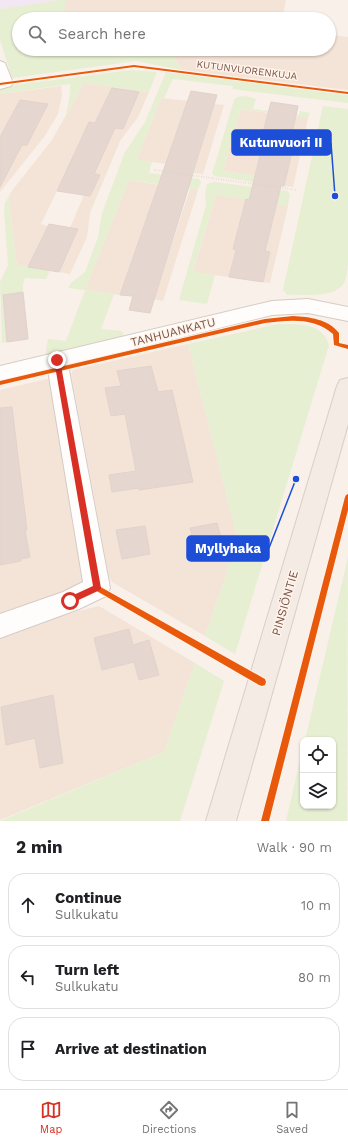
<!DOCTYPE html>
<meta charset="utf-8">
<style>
:root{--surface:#fff;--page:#f6f6f6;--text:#202124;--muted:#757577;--line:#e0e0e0;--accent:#d93025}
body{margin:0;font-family:"Work Sans",sans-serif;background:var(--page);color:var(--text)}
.controls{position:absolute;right:12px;bottom:12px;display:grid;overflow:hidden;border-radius:8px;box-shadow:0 1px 3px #0004}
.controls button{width:36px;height:36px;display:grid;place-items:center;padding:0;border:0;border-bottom:1px solid var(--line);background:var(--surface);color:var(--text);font:20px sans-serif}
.stop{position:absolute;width:12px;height:12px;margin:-9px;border:3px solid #d93025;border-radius:50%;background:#fff}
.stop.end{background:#d93025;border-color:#fff;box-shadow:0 1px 4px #0008}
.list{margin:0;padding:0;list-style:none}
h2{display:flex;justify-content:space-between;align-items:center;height:52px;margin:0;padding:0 16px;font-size:17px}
h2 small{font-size:13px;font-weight:400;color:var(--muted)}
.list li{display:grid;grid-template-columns:26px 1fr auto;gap:12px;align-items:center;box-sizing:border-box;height:64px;margin:0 8px 8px;padding:0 8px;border:1px solid var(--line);border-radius:16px}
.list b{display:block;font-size:15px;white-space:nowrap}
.list p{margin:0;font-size:13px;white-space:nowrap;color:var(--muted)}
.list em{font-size:13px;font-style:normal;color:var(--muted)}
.icon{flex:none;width:22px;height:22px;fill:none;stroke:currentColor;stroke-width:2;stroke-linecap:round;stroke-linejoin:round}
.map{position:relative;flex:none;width:348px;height:821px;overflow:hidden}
.search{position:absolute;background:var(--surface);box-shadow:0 1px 3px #0004;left:12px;right:12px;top:12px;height:44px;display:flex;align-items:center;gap:10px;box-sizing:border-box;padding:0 14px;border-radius:22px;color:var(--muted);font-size:15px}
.sheet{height:268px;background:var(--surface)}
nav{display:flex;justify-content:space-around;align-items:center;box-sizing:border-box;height:56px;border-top:1px solid var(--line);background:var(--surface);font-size:11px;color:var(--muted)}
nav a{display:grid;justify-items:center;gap:2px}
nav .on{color:var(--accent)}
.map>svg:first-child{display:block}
</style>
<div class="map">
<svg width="348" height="821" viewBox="0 0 348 821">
<rect width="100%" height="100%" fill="#f8f0e9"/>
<!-- residential -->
<path fill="#f4e3d7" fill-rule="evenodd" d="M 65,0 L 286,0 L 282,19 L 125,19 L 65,14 Z
M 329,35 L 348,37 L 348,90 L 182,70 L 169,49 L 329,49 Z
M 84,83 L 149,92 L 138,117 L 120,141 L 90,213 L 87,237 L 70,274 L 59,272 L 78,229 L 70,228 L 84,195 L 90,196 L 100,175 L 67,170 L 41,224 L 48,226 L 28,267 L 17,265 L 9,205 L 11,192 L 52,140 ZM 112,88 L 139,92 L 123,129 L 115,128 L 101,159 L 73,155 L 89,122 L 95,123 Z
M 61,86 L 62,95 L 58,114 L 44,137 L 0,192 L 0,175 L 22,145 L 27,145 L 48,104 L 20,100 L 0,137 L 0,94 Z
M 161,98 L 188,101 L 167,164 L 137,160 Z
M 214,104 L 224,105 L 203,174 L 194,173 Z
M 241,109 L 268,113 L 258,151 L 261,151 L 255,175 L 223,171 Z
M 296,116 L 308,118 L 293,187 L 284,186 L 292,152 L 288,152 Z
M 129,180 L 159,185 L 120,295 L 85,290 Z
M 190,189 L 198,190 L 163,301 L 154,299 Z
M 216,195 L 246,199 L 233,249 L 236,249 L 229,277 L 193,272 Z
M 276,204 L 288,206 L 270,283 L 263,282 L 270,252 L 265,251 Z
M 188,344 L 238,540 L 205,636 L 112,582 L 109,577 L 71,374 L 73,370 Z
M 47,379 L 51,380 L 85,574 L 82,583 L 71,591 L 0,616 L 0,390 Z
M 99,606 L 195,663 L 164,752 L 0,820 L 0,639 L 63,615 Z"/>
<!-- education -->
<path fill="#f2e7f3" d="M 0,0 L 59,0 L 0,9 Z"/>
<!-- green -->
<path fill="#e6efd2" d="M 59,0 L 65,0 L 65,14 L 125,19 L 19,19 L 19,49 L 169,49 L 182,70 L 136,61 L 12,78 L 0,40 L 0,9 Z
M 132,70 L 157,72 L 149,92 L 84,83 L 66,115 L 70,94 L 70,84 L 0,94 L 0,87 Z
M 166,72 L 348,95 L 348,103 L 232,89 L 233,86 L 173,79 L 164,98 L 161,98 L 137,160 L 152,162 L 149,173 L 199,179 L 201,182 L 198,190 L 129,180 L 85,290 L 114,294 L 101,329 L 122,331 L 124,337 L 45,356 L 48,339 L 66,341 L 85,290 L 68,288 L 71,283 L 85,272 L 98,237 L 102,213 L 125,152 L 145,122 Z
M 246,96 L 256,99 L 253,109 L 299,115 L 300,111 L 310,113 L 308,118 L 241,109 L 223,171 L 255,175 L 253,182 L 215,176 L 212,174 L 234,100 L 237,97 Z
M 323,106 L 348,109 L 348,264 C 347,270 347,278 344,283 C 334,299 304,294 287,295 L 283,290 Z
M 214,182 L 287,191 L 290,194 L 288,206 L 216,195 L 193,271 L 215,275 L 207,304 L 179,300 L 206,205 L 205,194 L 207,184 Z
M 11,192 L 9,205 L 17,265 L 50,270 L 46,279 L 25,278 L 23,284 L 23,292 L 3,295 L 7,342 L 2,343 L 0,282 L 8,265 L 4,211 L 5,203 Z
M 278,324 C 298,324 322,322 329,345 L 235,654 L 205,636 L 238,540 L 188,344 Z
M 348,557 L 347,821 L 286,821 L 303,747 L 303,806 L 333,806 L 333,740 L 305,740 Z
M 195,663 L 224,681 L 180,821 L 0,821 L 164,752 Z"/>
<!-- building -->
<path fill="#e5d7d0" stroke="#e1d2cb" d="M 112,88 L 139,92 L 123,129 L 115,128 L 94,174 L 100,175 L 90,196 L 57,191 L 89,122 L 95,123 Z
M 191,91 L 217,95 L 150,313 L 129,310 L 133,296 L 120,295 Z
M 20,100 L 48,104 L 27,145 L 22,145 L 0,187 L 0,137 Z
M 271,102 L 298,106 L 288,152 L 292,152 L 284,186 L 281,186 L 265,251 L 270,252 L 263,282 L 229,277 L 236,250 L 233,249 L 246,199 L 249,200 L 261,151 L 258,151 Z
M 49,224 L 78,229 L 59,272 L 28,267 Z
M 23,292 L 28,339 L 7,342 L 3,295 Z
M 151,366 L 158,392 L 172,390 L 193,482 L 139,490 L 139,488 L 112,492 L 109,475 L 136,471 L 125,414 L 111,416 L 105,388 L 121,386 L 117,371 Z
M 12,407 L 27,530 L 25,531 L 30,557 L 21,559 L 21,561 L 0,565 L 0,408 Z
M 217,523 L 225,552 L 198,558 L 190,528 Z
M 145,526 L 150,554 L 122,559 L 116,530 Z
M 129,629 L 133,645 L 149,640 L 159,675 L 139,680 L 134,662 L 102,670 L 94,638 Z
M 53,695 L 63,763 L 40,768 L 35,738 L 6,745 L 1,707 Z"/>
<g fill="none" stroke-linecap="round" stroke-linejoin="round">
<defs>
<path id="minor" d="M 0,61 L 5,63 L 13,83 L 11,86 L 0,89 Z
M 308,299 L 348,307 L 348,321 L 308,313 L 272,315 L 68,365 L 110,588 L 106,596 L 79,609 L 0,638 L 0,614 L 63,592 L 83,582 L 48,370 L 0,382 L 0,366 L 272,301 Z"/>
<path id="major" d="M 348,378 L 348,424 L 236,821 L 206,821 L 337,386 L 340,380 Z"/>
</defs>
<!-- minor casing -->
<use href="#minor" stroke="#d6cbc6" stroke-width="2"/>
<!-- major casing -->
<use href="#major" stroke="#dacdc8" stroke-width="2"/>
<!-- path -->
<path stroke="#dbd0cb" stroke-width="2" stroke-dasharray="0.5 2" stroke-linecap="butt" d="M 203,55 L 205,49
M 154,170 L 297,190"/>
<!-- minor -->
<use href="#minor" fill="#fefdfc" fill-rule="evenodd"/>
<!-- major -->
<use href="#major" fill="#f3ebe4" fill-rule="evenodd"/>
<defs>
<path id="cycleway" d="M 134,65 L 348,92 L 348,94 L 134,67 L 0,85 L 0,83 Z
M 293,316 C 310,317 328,319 339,333 L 339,343 L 348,345 L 348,349 L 334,345 L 333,334 C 314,317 289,320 265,323 L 0,385 L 0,381 L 265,319 Z
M 348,494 L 348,510 L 269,821 L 261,821 L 345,497 L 346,495 Z
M 97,585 L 265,679 L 266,682 L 265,685 L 262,686 L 259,685 L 95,590 L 94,588 L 95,586 Z"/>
</defs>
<!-- cycleway casing -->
<use href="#cycleway" stroke="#fff4eb" stroke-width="2"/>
<!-- cycleway -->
<use href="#cycleway" fill="#e8590c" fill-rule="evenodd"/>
</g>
<!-- route -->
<path fill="#d93025" d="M 57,358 L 60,360 L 101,588 L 100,590 L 70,604 L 67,603 L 67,598 L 93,586 L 54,360 Z"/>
<g text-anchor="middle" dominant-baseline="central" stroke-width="3" stroke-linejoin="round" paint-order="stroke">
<!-- far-street labels -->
<g font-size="10" fill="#795146" stroke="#fff4eb">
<text transform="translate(247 70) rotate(7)">KUTUNVUORENKUJA</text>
</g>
<!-- street labels -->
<g font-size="12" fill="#795146" stroke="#fff4eb">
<text transform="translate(173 332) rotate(-14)">TANHUANKATU</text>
<text transform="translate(285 603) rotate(-74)">PINSIÖNTIE</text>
</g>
</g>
<!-- callouts -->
<path fill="none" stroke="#1d4ed8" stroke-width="1.5" d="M335 196L331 143M296 479L269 548"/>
<g fill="#1d4ed8" stroke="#fff4eb" stroke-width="1.5">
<circle cx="335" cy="196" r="4"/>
<circle cx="296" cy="479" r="4"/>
</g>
<g fill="#1d4ed8" stroke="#1d4ed8" stroke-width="1.5">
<rect x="232" y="130" width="99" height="25" rx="4"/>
<rect x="187" y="536" width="82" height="25" rx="4"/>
</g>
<g font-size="13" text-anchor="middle" font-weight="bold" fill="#fff">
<text x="281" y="147">Kutunvuori II</text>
<text x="228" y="553">Myllyhaka</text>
</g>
</svg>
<div class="controls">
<button><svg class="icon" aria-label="locate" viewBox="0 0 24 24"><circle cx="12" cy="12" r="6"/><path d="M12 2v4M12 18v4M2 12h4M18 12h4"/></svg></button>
<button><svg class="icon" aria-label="layers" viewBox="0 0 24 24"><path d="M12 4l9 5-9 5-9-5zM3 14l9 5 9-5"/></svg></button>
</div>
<div class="stop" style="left:70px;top:601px"></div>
<div class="stop end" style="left:57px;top:360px"></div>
<div class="search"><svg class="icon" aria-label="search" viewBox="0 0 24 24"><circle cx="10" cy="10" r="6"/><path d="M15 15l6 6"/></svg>Search here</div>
</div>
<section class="sheet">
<h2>2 min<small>Walk · 90 m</small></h2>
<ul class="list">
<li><svg class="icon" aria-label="ahead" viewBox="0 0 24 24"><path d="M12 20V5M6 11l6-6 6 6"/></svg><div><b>Continue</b><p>Sulkukatu</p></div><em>10 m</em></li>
<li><svg class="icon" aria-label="left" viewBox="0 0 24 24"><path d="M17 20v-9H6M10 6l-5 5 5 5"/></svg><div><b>Turn left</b><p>Sulkukatu</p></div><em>80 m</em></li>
<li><svg class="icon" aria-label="arrive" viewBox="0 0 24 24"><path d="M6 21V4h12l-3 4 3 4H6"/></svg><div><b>Arrive at destination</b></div></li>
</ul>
</section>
<nav>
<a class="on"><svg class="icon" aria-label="map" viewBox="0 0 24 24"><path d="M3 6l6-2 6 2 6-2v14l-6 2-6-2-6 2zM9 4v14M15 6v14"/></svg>Map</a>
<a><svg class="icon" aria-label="directions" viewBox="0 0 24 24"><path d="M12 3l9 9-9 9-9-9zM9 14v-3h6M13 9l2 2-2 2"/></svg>Directions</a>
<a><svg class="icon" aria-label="saved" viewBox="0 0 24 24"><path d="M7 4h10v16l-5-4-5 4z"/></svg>Saved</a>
</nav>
